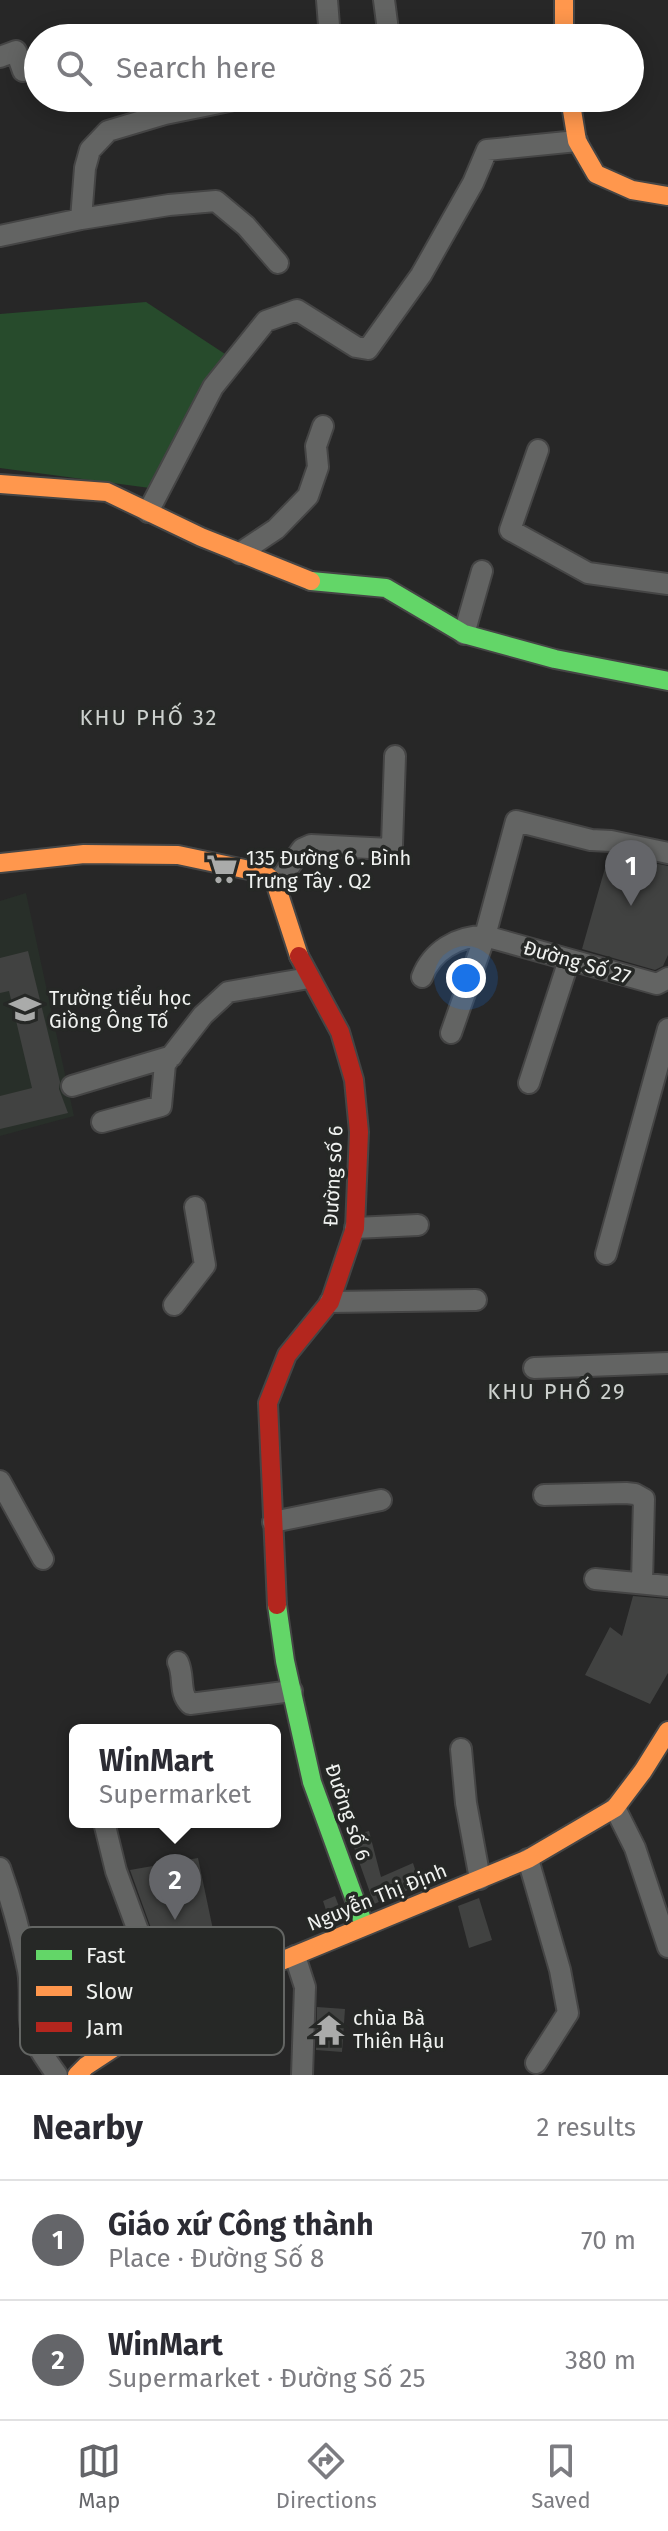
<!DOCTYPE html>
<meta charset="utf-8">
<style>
:root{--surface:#fff;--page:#f2f2f3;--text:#2b2b33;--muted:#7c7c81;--line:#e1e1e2;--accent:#646569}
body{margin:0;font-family:"Fira Sans",sans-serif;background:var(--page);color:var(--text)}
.you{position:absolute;left:466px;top:978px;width:28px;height:28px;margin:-20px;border:6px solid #fff;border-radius:50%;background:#1a73e8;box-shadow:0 0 0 12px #1a73e833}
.badge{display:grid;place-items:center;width:52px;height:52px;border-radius:50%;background:var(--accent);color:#fff;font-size:26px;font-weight:700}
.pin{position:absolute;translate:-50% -66px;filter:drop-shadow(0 2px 4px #0008)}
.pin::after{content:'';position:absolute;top:42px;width:28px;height:24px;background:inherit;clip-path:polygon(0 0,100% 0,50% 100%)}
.popup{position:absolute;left:69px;top:1724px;width:212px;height:104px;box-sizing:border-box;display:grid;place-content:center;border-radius:12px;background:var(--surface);filter:drop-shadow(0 2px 6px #0005);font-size:26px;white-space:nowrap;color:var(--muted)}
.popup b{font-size:30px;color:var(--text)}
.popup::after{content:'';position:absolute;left:50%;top:100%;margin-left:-16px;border:16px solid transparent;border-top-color:var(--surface)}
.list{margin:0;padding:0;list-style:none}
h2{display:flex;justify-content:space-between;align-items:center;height:104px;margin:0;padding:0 32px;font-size:34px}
h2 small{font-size:26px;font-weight:400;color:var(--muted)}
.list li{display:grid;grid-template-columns:52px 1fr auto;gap:24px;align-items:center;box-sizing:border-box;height:120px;padding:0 32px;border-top:2px solid var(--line)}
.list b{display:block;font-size:30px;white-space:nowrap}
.list p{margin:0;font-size:26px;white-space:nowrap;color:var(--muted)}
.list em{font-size:26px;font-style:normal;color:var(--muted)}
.icon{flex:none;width:44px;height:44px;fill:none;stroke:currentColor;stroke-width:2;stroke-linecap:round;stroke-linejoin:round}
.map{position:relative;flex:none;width:668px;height:2075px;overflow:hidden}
.search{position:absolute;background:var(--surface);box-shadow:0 4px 20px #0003;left:24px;right:24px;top:24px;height:88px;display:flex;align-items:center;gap:20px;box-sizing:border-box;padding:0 28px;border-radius:44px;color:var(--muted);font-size:30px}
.sheet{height:344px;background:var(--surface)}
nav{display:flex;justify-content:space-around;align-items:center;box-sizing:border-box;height:112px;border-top:2px solid var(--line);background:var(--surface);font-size:22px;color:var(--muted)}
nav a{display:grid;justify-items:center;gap:4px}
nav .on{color:var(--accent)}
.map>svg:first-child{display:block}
</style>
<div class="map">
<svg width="668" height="2075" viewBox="0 0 668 2075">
<rect width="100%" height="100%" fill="#272727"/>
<!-- built -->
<path fill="#282f29" d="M 26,893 L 74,1116 L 0,1136 L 0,901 Z"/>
<!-- green -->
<path fill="#274b2c" d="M 146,302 L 225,354 L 150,488 L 0,468 L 0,314 Z"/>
<!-- building -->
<path fill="#414241" d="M 609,854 L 668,866 L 668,955 L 663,966 L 655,970 L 582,949 Z
M 28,951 L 60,1082 L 59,1089 L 68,1113 L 0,1129 L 0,1096 L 32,1088 L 9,991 L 0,993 L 0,958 Z
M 633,1596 L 668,1599 L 668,1673 L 650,1704 L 585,1675 L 610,1627 L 622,1636 Z
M 369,1831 L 381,1877 L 413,1863 L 420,1885 L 374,1904 L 350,1836 Z
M 198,1858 L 221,1968 L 173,1989 L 130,1870 Z
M 335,1896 L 343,1917 L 330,1922 L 323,1901 Z
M 479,1898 L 492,1940 L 469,1948 L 458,1906 Z
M 317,2007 L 345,2009 L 342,2052 L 316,2050 Z"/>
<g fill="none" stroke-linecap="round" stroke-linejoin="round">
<defs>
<path id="street" d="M 327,0 L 330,38
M 384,0 L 389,38
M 0,57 L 16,51 L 23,71
M 81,219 L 85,168 L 90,150 L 108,131 L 165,114 L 229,101
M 0,236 L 81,219 L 169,205 L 216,201 L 246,226 L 278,263
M 538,450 L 510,530 L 588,573 L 668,584
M 148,512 L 213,387 L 266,321 L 297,310 L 356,347 L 368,349 L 421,275 L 473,183 L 487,150 L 577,141
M 240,553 L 276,529 L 308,496 L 318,467 L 316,446 L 323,426
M 464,634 L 482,571
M 275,882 L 279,881 L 302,849 L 311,845 L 390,849 L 392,845 L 395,756
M 422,977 C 432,951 457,936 485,936 L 657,984 L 668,978
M 451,1033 L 485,936 L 516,821 L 591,840 L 611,841 L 668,853
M 529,1083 L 569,960
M 72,1086 L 172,1056
M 102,1122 L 161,1106 L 165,1064 L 203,1015 L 228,992 L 309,978
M 355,1228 L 418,1225
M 606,1254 L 668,1029
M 330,1302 L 476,1300
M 174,1305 L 205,1265 L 195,1207
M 534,1368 L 668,1363
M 0,1481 L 43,1559
M 544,1495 L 626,1493 L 635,1494 L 644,1499 L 642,1583
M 273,1522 L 381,1500
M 595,1579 L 668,1586
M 178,1662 C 185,1677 178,1692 190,1704 L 292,1691
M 461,1749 L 466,1803 L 480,1879
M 615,1808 L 635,1848 L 668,1947
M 104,1822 L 116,1871 L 168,2012
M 528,1859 L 560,1970 L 568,2013 L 536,2063
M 0,1868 C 12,1902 21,1935 28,1970 C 31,1987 29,2003 30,2020 C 31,2040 45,2058 57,2075
M 295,1956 L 305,1987 L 302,2075"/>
<path id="fast" d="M 311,581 L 386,588 L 464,634 L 555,659 L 668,681
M 277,1605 L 285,1661 L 312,1782 L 364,1925"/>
<path id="slow" d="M 564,0 L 564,38
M 570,98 L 577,141 L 596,174 L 632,190 L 668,196
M 0,484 L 107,492 L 201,537 L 311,581
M 0,863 L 84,854 L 178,855 L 263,873 L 275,882 L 299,956
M 77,2075 L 86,2066 L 168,2012 L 223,1985 L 528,1859 L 615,1808 L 643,1771 L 668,1731"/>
<path id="jam" d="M 277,1605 L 268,1403 L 287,1355 L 330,1302 L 355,1228 L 359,1132 L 354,1080 L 340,1032 L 299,956"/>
</defs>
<!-- street casing -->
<use href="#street" stroke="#454545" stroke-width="24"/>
<!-- fast casing -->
<use href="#fast" stroke="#454545" stroke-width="22"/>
<!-- slow casing -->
<use href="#slow" stroke="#454545" stroke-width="22"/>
<!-- jam casing -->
<use href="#jam" stroke="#454545" stroke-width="22"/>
<!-- street -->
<use href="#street" stroke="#636463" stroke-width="20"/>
<!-- fast -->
<use href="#fast" stroke="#63d668" stroke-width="18"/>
<!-- slow -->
<use href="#slow" stroke="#ff974d" stroke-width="18"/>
<!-- jam -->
<use href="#jam" stroke="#b3261e" stroke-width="18"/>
</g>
<!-- icons -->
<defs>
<symbol id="supermarket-bare" viewBox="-9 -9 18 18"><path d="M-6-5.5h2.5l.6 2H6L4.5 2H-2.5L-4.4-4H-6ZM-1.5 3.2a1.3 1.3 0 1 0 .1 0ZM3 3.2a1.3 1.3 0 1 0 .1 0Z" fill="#aaabaa" stroke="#262826" stroke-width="2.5" paint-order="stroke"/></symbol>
<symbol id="school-bare" viewBox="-9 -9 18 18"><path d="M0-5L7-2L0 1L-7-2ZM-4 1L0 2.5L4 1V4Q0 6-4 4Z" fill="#aaabaa" stroke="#262826" stroke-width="2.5" paint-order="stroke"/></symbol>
<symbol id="temple-bare" viewBox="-9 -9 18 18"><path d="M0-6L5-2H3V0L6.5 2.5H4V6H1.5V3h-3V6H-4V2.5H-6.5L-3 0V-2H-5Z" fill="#aaabaa" stroke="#262826" stroke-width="2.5" paint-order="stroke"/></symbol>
</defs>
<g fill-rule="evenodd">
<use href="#supermarket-bare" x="200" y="847" width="44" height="44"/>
<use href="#school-bare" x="3" y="987" width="44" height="44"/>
<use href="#temple-bare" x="307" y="2008" width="44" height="44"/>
</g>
<g text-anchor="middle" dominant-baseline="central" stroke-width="7" stroke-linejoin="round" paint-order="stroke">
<!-- poi labels -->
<g font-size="20" fill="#f0f2f0" stroke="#262826" text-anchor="start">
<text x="246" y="858">135 Đường 6 . Bình<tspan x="246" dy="23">Trưng Tây . Q2</tspan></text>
<text x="49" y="998">Trường tiểu học<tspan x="49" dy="23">Giồng Ông Tố</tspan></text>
<text x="353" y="2018">chùa Bà<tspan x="353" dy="23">Thiên Hậu</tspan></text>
</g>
<!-- street labels -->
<g font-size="20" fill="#f0f2f0" stroke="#262826">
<text transform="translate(577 962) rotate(16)">Đường Số 27</text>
<text transform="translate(333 1176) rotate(-87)">Đường số 6</text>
<text transform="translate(348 1812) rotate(71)">Đường số 6</text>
<text transform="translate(377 1897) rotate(-22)">Nguyễn Thị Định</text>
</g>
<!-- neighbourhood labels -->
<g font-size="22" letter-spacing="2" fill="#cdd1ce" stroke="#262826">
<text x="149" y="717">KHU PHỐ 32</text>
<text x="557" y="1391">KHU PHỐ 29</text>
</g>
</g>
<!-- legend -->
<rect x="20" y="1927" width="264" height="128" rx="12" fill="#262826" stroke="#636563" stroke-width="2"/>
<rect x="36" y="1950" width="36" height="10" fill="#63d668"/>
<rect x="36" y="1986" width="36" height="10" fill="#ff974d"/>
<rect x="36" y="2022" width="36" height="10" fill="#b3261e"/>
<g font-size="22" fill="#f0f2f0">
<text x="86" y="1963">Fast</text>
<text x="86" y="1999">Slow</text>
<text x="86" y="2035">Jam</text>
</g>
</svg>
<div class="you"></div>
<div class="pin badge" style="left:631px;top:906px">1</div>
<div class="pin badge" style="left:175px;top:1920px">2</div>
<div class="popup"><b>WinMart</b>Supermarket</div>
<div class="search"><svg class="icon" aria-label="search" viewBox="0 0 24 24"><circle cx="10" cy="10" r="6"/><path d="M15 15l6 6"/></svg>Search here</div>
</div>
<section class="sheet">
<h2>Nearby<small>2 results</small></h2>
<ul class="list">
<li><span class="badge">1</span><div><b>Giáo xứ Công thành</b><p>Place · Đường Số 8</p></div><em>70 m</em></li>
<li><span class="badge">2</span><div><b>WinMart</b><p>Supermarket · Đường Số 25</p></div><em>380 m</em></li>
</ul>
</section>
<nav>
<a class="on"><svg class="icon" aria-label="map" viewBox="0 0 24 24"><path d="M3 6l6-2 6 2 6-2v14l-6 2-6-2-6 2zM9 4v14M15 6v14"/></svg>Map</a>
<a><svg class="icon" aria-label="directions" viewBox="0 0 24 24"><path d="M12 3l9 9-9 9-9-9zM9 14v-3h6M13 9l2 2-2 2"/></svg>Directions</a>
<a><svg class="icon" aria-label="saved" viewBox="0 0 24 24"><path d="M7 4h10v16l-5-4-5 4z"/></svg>Saved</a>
</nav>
